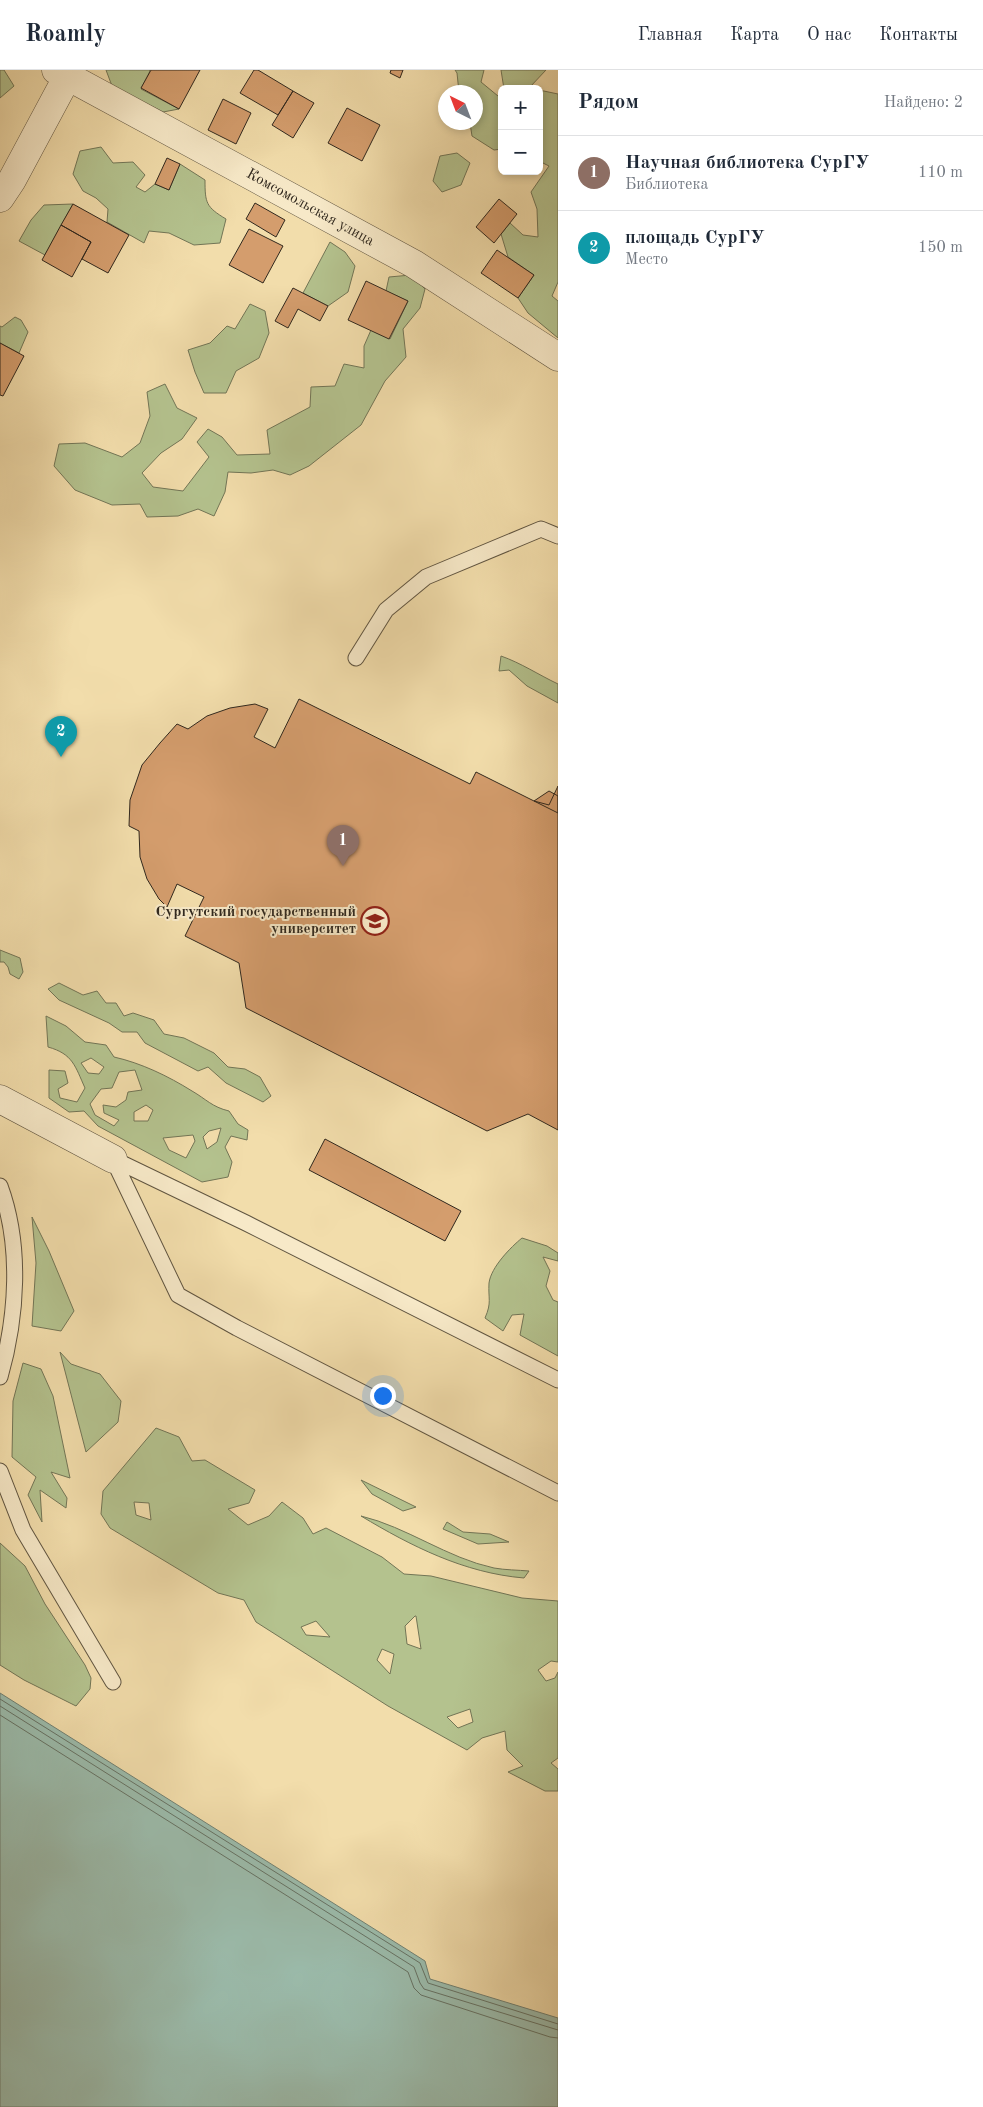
<!DOCTYPE html>
<html lang="ru">
<meta charset="utf-8">
<style>
:root{--surface:#fff;--page:#f2f2f3;--text:#1f2937;--muted:#747a83;--line:#e0e1e3;--accent:#8f2418}
body{margin:0;font-family:"Old Standard TT",serif;background:var(--page);color:var(--text)}
.controls{position:absolute;right:15px;top:15px;display:grid;overflow:hidden;border-radius:8px;box-shadow:0 2px 8px #0003}
.controls button{width:45px;height:45px;display:grid;place-items:center;padding:0;border:0;border-bottom:1px solid var(--line);background:var(--surface);color:var(--text);font:25px sans-serif}
.compass{position:absolute;left:438px;top:15px;width:45px;height:45px;border-radius:50%;background:var(--surface);box-shadow:0 2px 8px #0003;rotate:318deg}
.you{position:absolute;left:382px;top:1325px;width:18px;height:18px;margin:-12px;border:4px solid #fff;border-radius:50%;background:#1a73e8;box-shadow:0 0 0 8px #1a73e833}
.badge{display:grid;place-items:center;width:32px;height:32px;border-radius:50%;background:var(--accent);color:#fff;font-size:16px;font-weight:700}
.pin{position:absolute;translate:-50% -41px;filter:drop-shadow(0 1px 2px #0008)}
.pin::after{content:'';position:absolute;top:26px;width:18px;height:15px;background:inherit;clip-path:polygon(0 0,100% 0,50% 100%)}
.list{margin:0;padding:0;list-style:none}
h2{display:flex;justify-content:space-between;align-items:center;height:65px;margin:0;padding:0 20px;font-size:21px}
h2 small{font-size:16px;font-weight:400;color:var(--muted)}
.list li{display:grid;grid-template-columns:32px 1fr auto;gap:15px;align-items:center;box-sizing:border-box;height:75px;padding:0 20px;border-top:1px solid var(--line)}
.list b{display:block;font-size:19px;white-space:nowrap}
.list p{margin:0;font-size:16px;white-space:nowrap;color:var(--muted)}
.list em{font-size:16px;font-style:normal;color:var(--muted)}
.map{position:relative;flex:none;width:558px;height:2037px;overflow:hidden}
header{display:flex;align-items:center;gap:30px;box-sizing:border-box;height:70px;padding:0 25px;background:var(--surface);border-bottom:1px solid var(--line)}
header strong{font-size:24px}
nav{display:flex;gap:28px;margin-inline-start:auto;font-size:18px}
main{display:flex}
aside{flex:1;background:var(--surface)}
.map>svg:first-child{display:block}
</style>
<header>
<strong>Roamly</strong>
<nav><a>Главная</a><a>Карта</a><a>О нас</a><a>Контакты</a></nav>
</header>
<main>
<div class="map">
<svg width="558" height="2037" viewBox="0 0 558 2037">
<rect width="100%" height="100%" fill="#f2ddab"/>
<filter id="stains"><feTurbulence type="fractalNoise" baseFrequency=".004" numOctaves="4"/><feColorMatrix values="0 0 0 0 .2 0 0 0 0 .09 0 0 0 0 .02 0 0 0 .5 -.17"/></filter>
<radialGradient id="worn" r=".72"><stop offset=".6" stop-color="#630" stop-opacity="0"/><stop offset="1" stop-color="#630" stop-opacity=".3"/></radialGradient>
<!-- green -->
<path fill="#b4c28e" stroke="#727556" fill-rule="evenodd" d="M 0,0 L 4,0 L 14,16 L 0,28 Z
M 106,0 L 149,0 L 150,1 L 141,19 L 179,39 L 163,42 L 112,16 Z
M 455,0 L 484,0 L 481,12 L 498,26 L 502,22 L 502,79 L 494,80 L 472,66 L 470,53 L 476,52 L 476,22 L 459,22 L 457,3 Z
M 501,0 L 546,0 L 530,17 L 535,19 L 504,19 Z
M 539,20 L 558,24 L 558,212 L 552,226 L 558,231 L 558,268 L 528,243 L 518,228 L 534,205 L 508,187 L 501,164 L 510,153 L 523,165 L 538,167 L 537,139 L 531,122 L 549,96 L 539,91 Z
M 101,77 L 113,93 L 133,92 L 145,105 L 136,117 L 145,122 L 155,114 L 169,120 L 180,94 L 205,110 C 205,133 206,137 226,149 L 220,173 L 194,175 L 169,163 L 149,161 L 144,173 L 107,152 L 108,139 L 96,128 L 83,121 L 73,104 L 80,81 Z
M 457,83 L 470,93 L 461,115 L 442,122 L 433,111 L 440,86 Z
M 73,134 L 45,185 L 19,171 L 31,150 L 44,135 Z
M 330,172 L 345,182 L 355,196 L 348,222 L 328,236 L 303,223 Z
M 411,205 L 425,219 L 420,238 L 403,259 L 406,287 L 385,311 L 361,355 L 309,396 L 290,405 L 273,400 L 251,403 L 228,402 L 225,422 L 214,446 L 198,439 L 178,446 L 147,447 L 140,434 L 112,435 L 75,420 L 54,396 L 59,374 L 85,373 L 122,387 L 140,373 L 150,346 L 147,322 L 165,314 L 177,338 L 197,348 L 182,369 L 161,383 L 142,403 L 153,417 L 183,421 L 209,387 L 197,372 L 208,359 L 222,367 L 237,385 L 270,384 L 267,360 L 310,337 L 311,317 L 335,316 L 344,294 L 364,298 L 364,276 L 371,260 L 390,269 L 408,231 L 386,221 L 389,207 Z
M 250,234 L 265,241 L 269,263 L 259,288 L 236,301 L 226,323 L 204,323 L 195,302 L 188,280 L 210,273 L 227,256 L 235,259 Z
M 15,247 L 21,250 L 28,262 L 19,283 L 0,273 L 0,256 L 2,257 Z
M 501,586 C 521,593 539,605 558,614 L 558,633 L 527,616 L 509,600 L 499,601 Z
M 0,880 L 20,888 L 23,902 L 19,909 L 10,904 L 8,897 L 4,892 L 0,892 Z
M 59,913 L 83,925 L 97,921 L 106,933 L 116,933 L 124,946 L 133,943 L 154,950 L 164,964 L 184,968 L 214,983 L 228,997 L 245,999 L 260,1007 L 271,1026 L 263,1032 L 226,1013 L 208,997 L 198,1001 L 145,973 L 137,962 L 122,962 L 109,953 L 59,930 L 48,919 Z
M 46,946 L 66,956 L 85,972 L 106,975 L 114,987 C 141,993 168,1006 192,1021 C 206,1029 212,1037 229,1041 L 238,1054 L 248,1060 L 247,1070 L 231,1066 L 225,1077 L 232,1092 L 228,1107 L 202,1112 L 98,1056 L 84,1041 L 69,1042 L 49,1028 L 49,1000 L 65,1001 L 68,1013 L 58,1019 L 60,1028 L 77,1032 L 85,1018 C 75,996 73,984 48,977 ZM 91,988 L 104,997 L 99,1004 L 88,1003 L 81,993 ZM 135,1000 L 142,1020 L 128,1022 L 126,1030 L 116,1037 L 103,1035 L 104,1043 L 119,1050 L 114,1056 L 95,1045 L 90,1034 L 101,1019 L 112,1018 L 119,1002 ZM 146,1035 L 153,1040 L 148,1051 L 134,1051 L 134,1042 ZM 221,1058 L 217,1072 L 207,1079 L 203,1067 L 209,1061 ZM 193,1065 L 195,1071 L 186,1088 L 169,1080 L 163,1068 Z
M 32,1147 L 49,1181 L 74,1241 L 61,1261 L 32,1256 L 36,1193 Z
M 522,1168 L 547,1176 L 558,1183 L 558,1191 L 543,1187 L 550,1201 L 546,1216 L 553,1230 L 558,1232 L 558,1286 L 520,1265 L 524,1244 L 512,1245 L 503,1261 L 485,1248 C 492,1232 488,1229 489,1213 C 491,1197 511,1177 522,1168 Z
M 60,1282 L 71,1294 L 100,1304 L 121,1331 L 118,1352 L 86,1382 Z
M 23,1293 L 41,1299 L 53,1326 L 70,1408 L 51,1402 L 67,1428 L 66,1438 L 40,1420 L 42,1452 L 28,1425 L 36,1407 L 12,1387 L 13,1331 Z
M 156,1358 L 179,1367 L 192,1391 L 205,1390 L 255,1420 L 249,1433 L 228,1439 L 248,1455 L 269,1446 L 282,1432 L 303,1448 L 313,1464 L 326,1458 L 382,1487 L 404,1504 L 431,1506 L 522,1528 L 558,1531 L 558,1592 L 551,1591 L 538,1600 L 546,1611 L 555,1608 L 558,1602 L 558,1688 L 551,1693 L 558,1699 L 558,1721 L 545,1721 L 508,1702 L 523,1696 L 507,1680 L 505,1661 L 482,1668 L 467,1680 L 388,1636 L 256,1552 L 244,1530 L 218,1523 L 110,1458 L 101,1444 L 103,1421 ZM 134,1432 L 149,1433 L 151,1450 L 136,1445 ZM 415,1546 L 416,1546 L 421,1579 L 407,1574 L 405,1556 ZM 316,1551 L 330,1567 L 306,1565 L 301,1557 ZM 382,1579 L 394,1584 L 390,1604 L 377,1590 ZM 470,1639 L 473,1652 L 458,1658 L 447,1647 Z
M 361,1410 L 416,1437 L 403,1441 L 372,1424 Z
M 361,1446 C 407,1457 447,1488 494,1498 C 505,1500 518,1500 529,1501 L 524,1508 C 464,1503 411,1476 361,1446 Z
M 447,1452 L 463,1462 L 490,1464 L 509,1472 L 478,1474 L 443,1459 Z
M 0,1473 L 25,1496 L 45,1534 L 85,1595 L 91,1608 L 90,1619 L 76,1636 L 24,1610 L 0,1595 Z"/>
<!-- water -->
<path fill="#9bbbab" stroke="#708073" d="M 0,1623 L 425,1891 L 430,1909 L 558,1948 L 558,2037 L 0,2037 Z"/>
<g fill="none" stroke-linecap="round" stroke-linejoin="round">
<!-- shore -->
<path stroke="#667264" stroke-width="1" d="M 0,1629 L 420,1893 L 428,1913 L 558,1954
M 0,1636 L 414,1897 L 420,1913 L 424,1919 L 558,1960
M 0,1645 L 408,1902 L 414,1918 L 421,1925 L 550,1967 L 558,1968"/>
</g>
<!-- building -->
<path fill="#d49d6d" stroke="#30281e" d="M 151,0 L 200,0 L 179,39 L 141,18 Z
M 254,0 L 258,0 L 293,21 L 278,45 L 240,23 Z
M 391,0 L 403,0 L 400,8 L 390,3 Z
M 293,21 L 314,33 L 293,68 L 272,55 Z
M 223,29 L 251,43 L 236,74 L 208,60 Z
M 347,38 L 380,55 L 362,91 L 328,73 Z
M 167,88 L 180,94 L 169,120 L 155,114 Z
M 499,129 L 517,144 L 494,173 L 476,157 Z
M 255,133 L 285,150 L 276,167 L 246,149 Z
M 73,134 L 129,165 L 108,203 L 82,189 L 91,172 L 61,155 Z
M 61,155 L 91,172 L 72,207 L 42,190 Z
M 249,159 L 283,176 L 263,213 L 229,195 Z
M 497,180 L 534,205 L 518,228 L 481,203 Z
M 366,211 L 408,231 L 389,269 L 348,250 Z
M 293,218 L 328,236 L 320,251 L 298,239 L 288,258 L 275,251 Z
M 0,273 L 24,286 L 3,326 L 0,325 Z
M 299,629 L 470,714 L 476,702 L 534,731 L 549,735 L 558,716 L 558,1060 L 528,1044 L 487,1061 L 246,938 L 239,893 L 185,866 L 204,827 L 177,814 L 167,837 L 159,829 L 147,809 L 140,787 L 139,761 L 129,756 L 130,730 L 142,695 L 160,673 L 177,654 L 188,659 L 207,646 L 230,638 L 255,634 L 268,639 L 254,667 L 275,678 Z
M 549,721 L 558,726 L 558,743 L 534,731 Z
M 325,1069 L 461,1141 L 445,1171 L 309,1100 Z"/>
<g fill="none" stroke-linecap="round" stroke-linejoin="round">
<defs>
<path id="service" d="M 356,588 L 386,540 L 426,507 L 541,459 L 558,466
M 113,1089 L 178,1225 L 237,1258 L 558,1423
M 113,1089 L 246,1153 L 558,1310
M 0,1116 C 22,1176 17,1247 0,1307
M 0,1401 L 23,1460 L 113,1612"/>
<path id="minor" d="M 56,0 L 414,194 L 558,287
M 0,128 L 12,110 L 71,0
M 0,1029 L 113,1089"/>
</defs>
<!-- service casing -->
<use href="#service" stroke="#605541" stroke-width="17"/>
<!-- minor casing -->
<use href="#minor" stroke="#605541" stroke-width="29"/>
<!-- service -->
<use href="#service" stroke="#f7e9c8" stroke-width="15"/>
<!-- minor -->
<use href="#minor" stroke="#f7e9c8" stroke-width="28"/>
</g>
<!-- icons -->
<defs>
<symbol id="university-ring" viewBox="-11 -11 22 22"><circle r="9.5" fill="#f7e9c8" stroke="#8f2418" stroke-width="1.5"/><path d="M0-5L7-2L0 1L-7-2ZM-4 1L0 2.5L4 1V4Q0 6-4 4Z" fill="#8f2418"/></symbol>
</defs>
<g fill-rule="evenodd">
<use href="#university-ring" x="359" y="835" width="32" height="32"/>
</g>
<g text-anchor="middle" dominant-baseline="central" stroke-width="4" stroke-linejoin="round" paint-order="stroke">
<!-- street labels -->
<g font-size="15" fill="#30281e" stroke="#f7e9c8">
<text transform="translate(310 138) rotate(29)">Комсомольская улица</text>
</g>
<!-- poi labels -->
<g font-size="15" font-weight="bold" fill="#30281e" stroke="#f7e9c8" text-anchor="end">
<text x="356" y="842">Сургутский государственный<tspan x="356" dy="17">университет</tspan></text>
</g>
</g>
<rect width="100%" height="100%" filter="url(#stains)"/>
<rect width="100%" height="100%" fill="url(#worn)"/>
</svg>
<div class="controls">
<button>+</button>
<button>−</button>
</div>
<svg class="compass" viewBox="-18 -18 36 36"><path d="M0-13l5 13h-10z" fill="#e53935"/><path d="M0 13l5-13h-10z" fill="#747a83"/></svg>
<div class="you"></div>
<div class="pin badge" style="left:343px;top:796px;background:#8d6e63">1</div>
<div class="pin badge" style="left:61px;top:687px;background:#0f9aa8">2</div>
</div>
<aside>
<h2>Рядом<small>Найдено: 2</small></h2>
<ul class="list">
<li><span class="badge" style="background:#8d6e63">1</span><div><b>Научная библиотека СурГУ</b><p>Библиотека</p></div><em>110 m</em></li>
<li><span class="badge" style="background:#0f9aa8">2</span><div><b>площадь СурГУ</b><p>Место</p></div><em>150 m</em></li>
</ul>
</aside>
</main>
